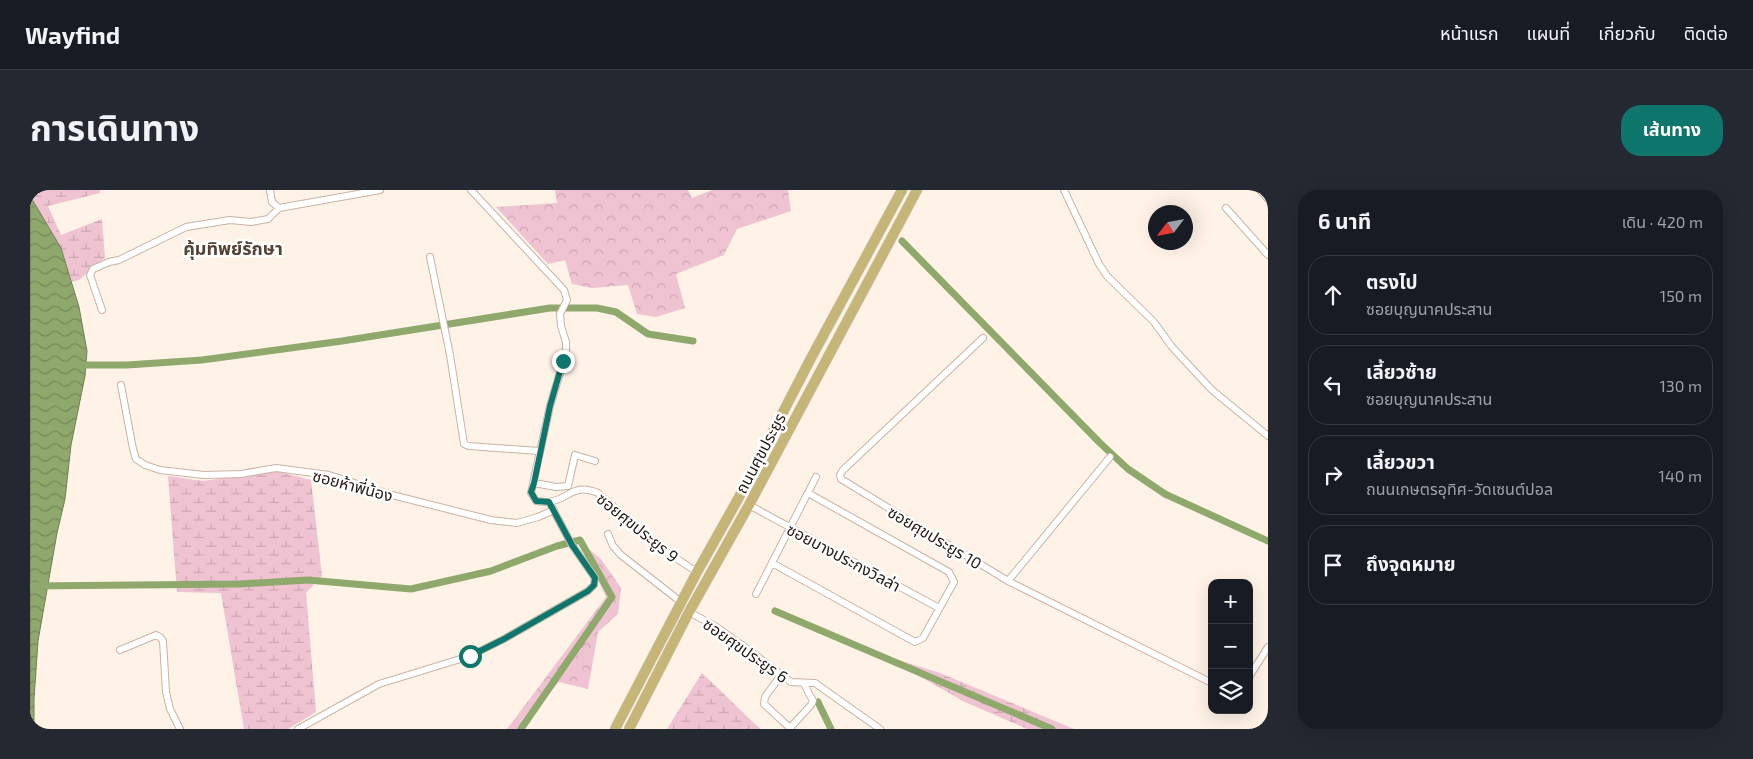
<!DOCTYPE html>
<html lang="th">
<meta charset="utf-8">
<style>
:root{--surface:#171b24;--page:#242831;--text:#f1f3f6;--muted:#9ea1a6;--line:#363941;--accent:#0f766e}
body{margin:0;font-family:"Exo 2","Noto Sans Thai",sans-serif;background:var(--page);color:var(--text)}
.controls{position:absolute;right:15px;bottom:15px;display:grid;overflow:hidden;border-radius:10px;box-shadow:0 5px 20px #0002}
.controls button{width:45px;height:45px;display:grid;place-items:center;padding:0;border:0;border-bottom:1px solid var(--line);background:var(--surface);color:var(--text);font:25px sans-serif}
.compass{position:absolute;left:1118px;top:15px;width:45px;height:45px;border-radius:50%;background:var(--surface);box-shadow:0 5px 20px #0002;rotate:238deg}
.stop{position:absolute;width:15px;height:15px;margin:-11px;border:4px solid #0f766e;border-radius:50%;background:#fff}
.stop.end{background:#0f766e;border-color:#fff;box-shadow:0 1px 5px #0008}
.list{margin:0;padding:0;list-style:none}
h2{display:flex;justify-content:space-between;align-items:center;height:65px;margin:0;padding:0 20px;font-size:21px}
h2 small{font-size:16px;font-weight:400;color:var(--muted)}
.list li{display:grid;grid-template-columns:32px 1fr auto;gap:15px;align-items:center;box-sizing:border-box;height:80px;margin:0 10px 10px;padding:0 10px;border:1px solid var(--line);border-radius:20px}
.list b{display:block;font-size:19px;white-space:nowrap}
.list p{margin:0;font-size:16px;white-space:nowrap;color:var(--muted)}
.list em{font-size:16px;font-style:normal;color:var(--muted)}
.icon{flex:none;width:28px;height:28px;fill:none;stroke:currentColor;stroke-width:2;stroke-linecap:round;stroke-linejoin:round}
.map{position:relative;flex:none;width:1238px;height:539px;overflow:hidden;border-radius:20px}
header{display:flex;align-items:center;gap:30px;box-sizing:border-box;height:70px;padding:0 25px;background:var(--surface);border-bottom:1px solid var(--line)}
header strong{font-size:24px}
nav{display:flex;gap:28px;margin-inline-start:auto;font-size:18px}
.intro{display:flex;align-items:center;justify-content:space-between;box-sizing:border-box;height:120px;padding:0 30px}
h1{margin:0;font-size:35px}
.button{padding:12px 22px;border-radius:20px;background:var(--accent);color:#fff;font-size:18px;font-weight:700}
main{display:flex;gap:30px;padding:0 30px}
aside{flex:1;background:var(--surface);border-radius:20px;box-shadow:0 5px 20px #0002}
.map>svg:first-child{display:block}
</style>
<header>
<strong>Wayfind</strong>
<nav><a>หน้าแรก</a><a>แผนที่</a><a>เกี่ยวกับ</a><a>ติดต่อ</a></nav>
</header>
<div class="intro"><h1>การเดินทาง</h1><a class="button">เส้นทาง</a></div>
<main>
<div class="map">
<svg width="1238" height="539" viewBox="0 0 1238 539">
<defs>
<pattern id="forest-crowns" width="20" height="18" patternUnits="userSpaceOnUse" patternTransform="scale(1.25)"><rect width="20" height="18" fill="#efc3d2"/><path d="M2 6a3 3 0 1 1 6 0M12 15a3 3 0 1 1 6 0" fill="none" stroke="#cda7b4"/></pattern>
<pattern id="wetland-marsh" width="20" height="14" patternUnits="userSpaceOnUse" patternTransform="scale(1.25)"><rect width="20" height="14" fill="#efc3d2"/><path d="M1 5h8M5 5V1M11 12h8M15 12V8" fill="none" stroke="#cda7b4"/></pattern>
<pattern id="water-waves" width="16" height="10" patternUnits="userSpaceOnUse" patternTransform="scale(1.25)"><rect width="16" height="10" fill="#8fa96d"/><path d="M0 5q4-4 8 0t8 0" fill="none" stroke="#758959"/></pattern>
</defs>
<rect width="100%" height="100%" fill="#fff2e7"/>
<!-- forest -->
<path fill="url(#forest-crowns)" d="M 525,0 L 658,0 L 662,8 L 682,0 L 758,0 L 761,21 L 707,39 L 694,65 L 646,84 L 655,118 L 626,127 L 607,124 L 598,95 L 562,98 L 542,94 L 535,70 L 518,74 L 466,17 L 527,13 Z
M 551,353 L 571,369 L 591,398 L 588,424 L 568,442 L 558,499 L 529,492 L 489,539 L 477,539 L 576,407 Z"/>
<!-- wetland -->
<path fill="url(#wetland-marsh)" d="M 0,0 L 70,0 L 70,3 L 18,16 L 31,45 L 72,29 L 75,68 L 49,90 L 42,92 L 31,58 L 0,6 Z
M 246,281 L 281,290 L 292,386 L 276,403 L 286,522 L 258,539 L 214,539 L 191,403 L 147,402 L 138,286 L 173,291 Z
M 852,465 L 910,483 L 1044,539 L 997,539 L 935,512 Z
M 672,483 L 726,535 L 731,539 L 637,539 Z"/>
<!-- water -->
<path fill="url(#water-waves)" stroke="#708054" d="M 0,6 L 31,58 L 49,117 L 57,161 L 55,186 L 41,255 L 35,309 L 27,343 L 8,451 L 4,509 L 4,539 L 0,539 Z"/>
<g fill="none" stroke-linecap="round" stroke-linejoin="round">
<!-- canal -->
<path stroke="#8fa96d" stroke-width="7" d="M 872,51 L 1070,253 L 1098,279 L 1135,304 L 1238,351
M 47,175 L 97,175 L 172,170 L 312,151 L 520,118 L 567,118 L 586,122 L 618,144 L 663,151
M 0,396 L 210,394 L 278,390 L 381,399 L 461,381 L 527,356 L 550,350 L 582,407 L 491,539
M 745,421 L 1022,539
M 788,512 L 801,539"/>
<defs>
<path id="street" d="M 240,0 L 242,12 L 249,18 L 350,0
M 441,0 L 534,100 L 537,110 L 530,124 L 531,136 L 536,152 L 536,163 L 520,216 L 501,303 L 506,311 C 509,311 514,312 518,312 C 539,310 543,292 568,303 L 635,361 L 667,382
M 1034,0 L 1069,74 L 1077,86 L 1124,132 L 1142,157 L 1182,200 L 1238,246
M 1230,0 L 1238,9
M 1196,18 L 1238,65
M 400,67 L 420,165 L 434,254 L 439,256 L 509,261
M 72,120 L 60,85 L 63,79 L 79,72 L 89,70 L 156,37 L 200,30 L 221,32 L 238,29 L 249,18
M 953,148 L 813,280 L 810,285 L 811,289 L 978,391 L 1182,493
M 91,195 L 103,259 L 106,269 L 115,275 L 130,280 L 174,285 L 211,284 L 246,278 L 299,285 L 366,306 L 461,330 L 487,333 L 508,327 L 524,320
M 504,293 L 526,297 L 538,296 L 545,265 L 565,271
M 719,315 L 909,418
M 578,344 L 583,356 L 591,365 L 651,412
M 742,373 L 885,452 L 893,448 L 924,392 L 919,382 L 778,303
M 978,391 L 1080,267
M 726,404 L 786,287
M 659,422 L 685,436 L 716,458 L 761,492 L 785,493 L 850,539
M 90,460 L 126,445 L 130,447 L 133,451 L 136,502 L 140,519 L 150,539
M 751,485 L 735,507 L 734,514 L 761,539
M 1219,487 L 1238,457
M 760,538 L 781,515 L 783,511 L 774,494
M 268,539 L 349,494 L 440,466 L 474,449 L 558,401 L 564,395 L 565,388 L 542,355 L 519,312"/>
<path id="primary" d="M 585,539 L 667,382 L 708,309 L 780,170 L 872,0
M 599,539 L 659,422 L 719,315 L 887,0"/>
</defs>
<!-- street casing -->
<use href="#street" stroke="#c8b4a3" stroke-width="8"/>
<!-- primary casing -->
<use href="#primary" stroke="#d8d7d6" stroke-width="11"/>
<!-- street -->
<use href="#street" stroke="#fff" stroke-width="6"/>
<!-- primary -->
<use href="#primary" stroke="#c5b677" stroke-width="10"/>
</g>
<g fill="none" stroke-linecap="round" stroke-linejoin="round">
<!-- route -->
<path stroke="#0f766e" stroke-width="6" d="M 440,466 L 474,449 L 558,401 L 564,395 L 565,388 L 542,355 L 519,312 L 506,311 L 501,302 L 504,293 L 520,216 L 533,171"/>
</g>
<g text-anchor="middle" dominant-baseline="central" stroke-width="5" stroke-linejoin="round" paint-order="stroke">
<!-- street labels -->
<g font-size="16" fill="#28201a" stroke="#fff">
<text transform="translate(730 263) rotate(-62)">ถนนศุขประยูร</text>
<text transform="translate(323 295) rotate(15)">ซอยห้าพี่น้อง</text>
<text transform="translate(608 337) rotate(39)">ซอยศุขประยูร 9</text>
<text transform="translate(905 347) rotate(31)">ซอยศุขประยูร 10</text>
<text transform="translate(814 367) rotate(28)">ซอยบางประกงวิลล่า</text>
<text transform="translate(716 460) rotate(35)">ซอยศุขประยูร 6</text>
</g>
<!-- neighbourhood labels -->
<g font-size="18" font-weight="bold" fill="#544335" stroke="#fff">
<text x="203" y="58">คุ้มทิพย์รักษา</text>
</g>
</g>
</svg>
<div class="controls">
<button>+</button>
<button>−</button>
<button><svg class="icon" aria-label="layers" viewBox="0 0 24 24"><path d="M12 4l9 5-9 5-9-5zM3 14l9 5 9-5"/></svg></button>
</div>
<svg class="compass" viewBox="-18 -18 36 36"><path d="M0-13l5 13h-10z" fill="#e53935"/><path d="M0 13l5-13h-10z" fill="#9ea1a6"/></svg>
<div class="stop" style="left:440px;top:466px"></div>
<div class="stop end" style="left:533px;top:171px"></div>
</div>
<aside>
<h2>6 นาที<small>เดิน · 420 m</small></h2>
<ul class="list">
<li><svg class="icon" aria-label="ahead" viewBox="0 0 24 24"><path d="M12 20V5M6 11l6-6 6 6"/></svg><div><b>ตรงไป</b><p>ซอยบุญนาคประสาน</p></div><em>150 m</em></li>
<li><svg class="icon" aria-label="left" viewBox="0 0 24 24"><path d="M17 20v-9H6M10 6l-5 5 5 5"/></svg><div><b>เลี้ยวซ้าย</b><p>ซอยบุญนาคประสาน</p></div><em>130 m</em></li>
<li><svg class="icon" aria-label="right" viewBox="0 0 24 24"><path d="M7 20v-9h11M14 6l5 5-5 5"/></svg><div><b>เลี้ยวขวา</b><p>ถนนเกษตรอุทิศ-วัดเซนต์ปอล</p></div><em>140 m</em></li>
<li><svg class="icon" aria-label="arrive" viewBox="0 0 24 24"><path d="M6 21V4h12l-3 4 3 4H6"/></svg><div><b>ถึงจุดหมาย</b></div></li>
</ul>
</aside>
</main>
